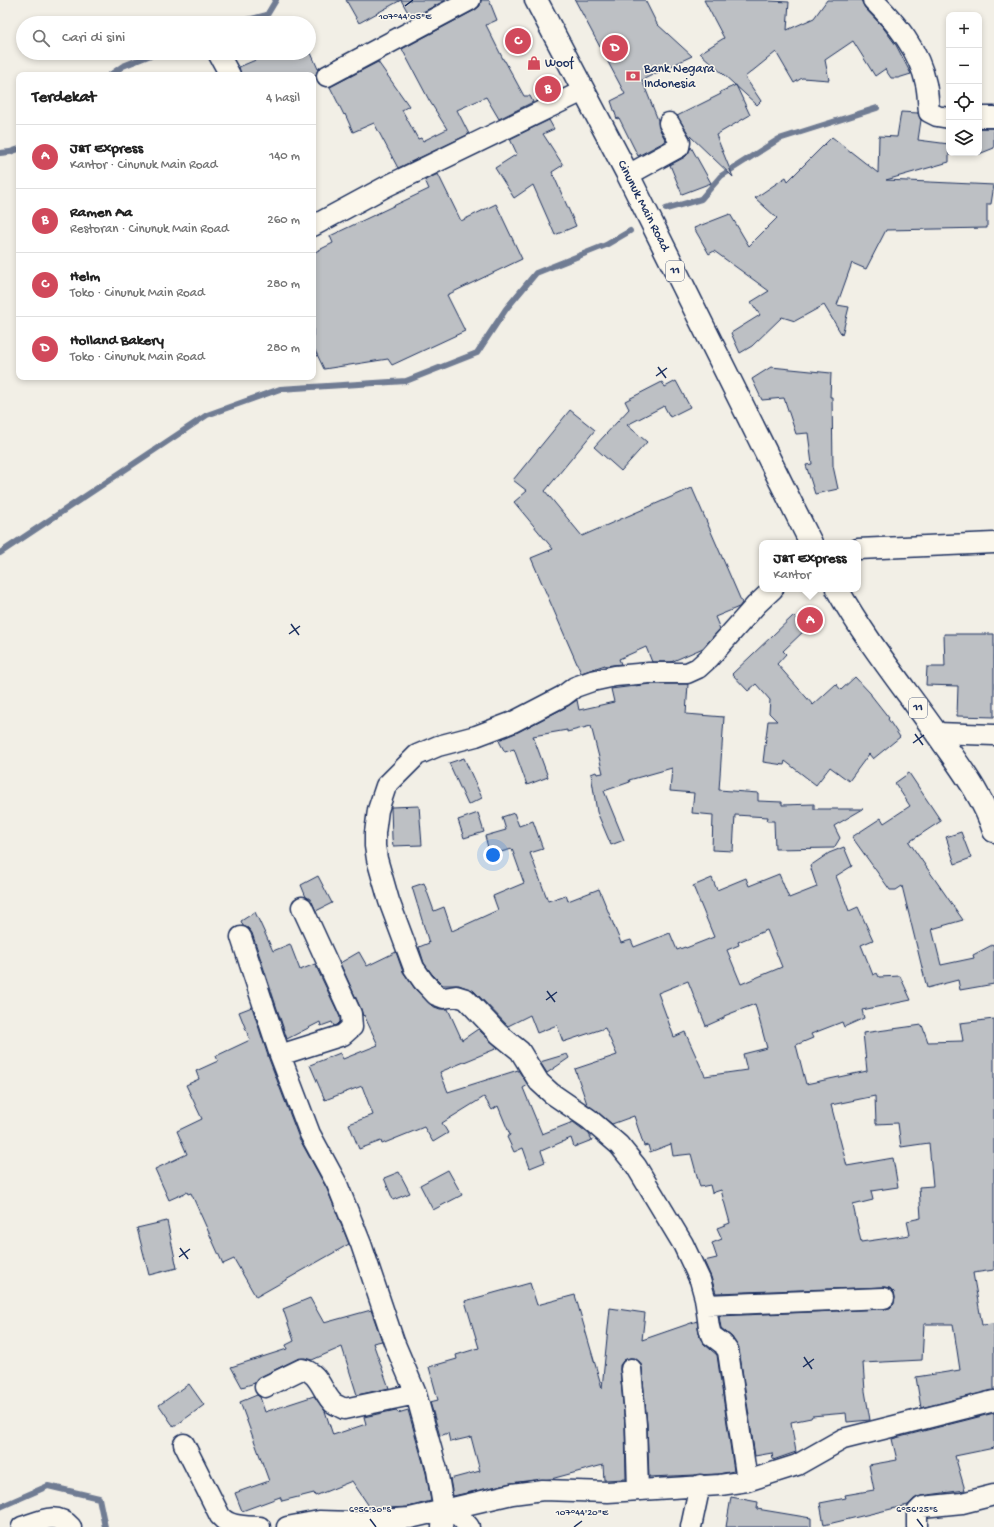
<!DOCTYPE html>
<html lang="id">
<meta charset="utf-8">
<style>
:root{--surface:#fff;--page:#f2f2f2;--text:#222;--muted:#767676;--line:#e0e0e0;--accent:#d1495b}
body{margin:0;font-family:"Gochi Hand",sans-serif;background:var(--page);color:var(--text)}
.controls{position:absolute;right:12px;top:12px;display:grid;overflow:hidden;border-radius:8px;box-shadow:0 2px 6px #0003}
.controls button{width:36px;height:36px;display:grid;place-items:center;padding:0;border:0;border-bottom:1px solid var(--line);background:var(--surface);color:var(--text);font:20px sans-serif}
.you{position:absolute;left:493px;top:855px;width:14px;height:14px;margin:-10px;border:3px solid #fff;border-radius:50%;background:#1a73e8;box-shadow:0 0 0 6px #1a73e833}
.badge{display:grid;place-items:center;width:26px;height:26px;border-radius:50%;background:var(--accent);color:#fff;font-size:13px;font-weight:700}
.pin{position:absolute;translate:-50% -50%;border:2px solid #fff;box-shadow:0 1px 4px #0006}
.popup{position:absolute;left:759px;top:540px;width:102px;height:52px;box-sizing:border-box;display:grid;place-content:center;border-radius:8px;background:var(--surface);filter:drop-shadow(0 1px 3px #0005);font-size:13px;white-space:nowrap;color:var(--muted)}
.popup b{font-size:15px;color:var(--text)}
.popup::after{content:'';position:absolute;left:50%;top:100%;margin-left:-8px;border:8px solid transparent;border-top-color:var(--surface)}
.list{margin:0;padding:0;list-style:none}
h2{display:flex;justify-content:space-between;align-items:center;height:52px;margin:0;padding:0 16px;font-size:17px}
h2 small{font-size:13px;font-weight:400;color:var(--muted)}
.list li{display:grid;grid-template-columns:26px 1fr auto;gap:12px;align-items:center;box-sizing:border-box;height:64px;padding:0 16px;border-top:1px solid var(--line)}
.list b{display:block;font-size:15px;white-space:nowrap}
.list p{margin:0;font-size:13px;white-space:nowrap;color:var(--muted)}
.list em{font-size:13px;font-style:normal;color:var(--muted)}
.icon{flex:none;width:22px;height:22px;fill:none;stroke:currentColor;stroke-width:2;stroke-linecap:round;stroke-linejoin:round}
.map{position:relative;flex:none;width:994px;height:1527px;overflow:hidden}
.search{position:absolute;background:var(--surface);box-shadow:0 2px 6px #0003;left:16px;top:16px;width:300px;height:44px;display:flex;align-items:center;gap:10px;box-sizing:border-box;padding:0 14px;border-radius:22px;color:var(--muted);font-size:15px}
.panel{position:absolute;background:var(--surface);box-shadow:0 2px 6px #0003;left:16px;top:72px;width:300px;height:308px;border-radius:8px}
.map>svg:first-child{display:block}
</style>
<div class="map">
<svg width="994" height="1527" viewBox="0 0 994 1527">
<rect width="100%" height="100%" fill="#f2efe6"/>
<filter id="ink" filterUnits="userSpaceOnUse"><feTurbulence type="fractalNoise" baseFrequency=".025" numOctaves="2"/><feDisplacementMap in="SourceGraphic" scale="8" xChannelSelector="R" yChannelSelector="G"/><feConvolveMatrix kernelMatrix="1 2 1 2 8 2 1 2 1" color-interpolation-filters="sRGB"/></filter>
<g filter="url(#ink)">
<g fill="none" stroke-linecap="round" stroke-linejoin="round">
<!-- stream -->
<path stroke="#707b93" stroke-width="6" d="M 235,23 L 267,15 L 276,0
M 110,75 L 123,66 L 156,53
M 0,153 L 10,152 L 19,149
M 666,209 L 701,199 L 721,176 L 779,139 L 877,108
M 0,553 L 207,415 L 280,389 L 406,381 L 477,353 L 506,309 L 536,273 L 606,245 L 630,231
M 0,1507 L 48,1486 L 99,1498 L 105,1527"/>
</g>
<!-- building -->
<path fill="#bdc0c4" stroke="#1b2f5e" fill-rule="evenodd" d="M 346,0 L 446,0 L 411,18 L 401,0 L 359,23 Z
M 481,0 L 489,0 L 497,20 L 486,25 L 504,61 L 505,61 L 524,96 L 530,96 L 533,102 L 499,119 L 486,97 L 457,110 L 469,134 L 398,168 L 374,123 L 353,132 L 345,114 L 344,115 L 330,87 L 378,62 L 409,106 L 402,110 L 418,139 L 421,138 L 423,141 L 447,129 L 429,100 L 402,49 L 475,10 L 480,6 Z
M 575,0 L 645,0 L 657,24 L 692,56 L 642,80 L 658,120 L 659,128 L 666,141 L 638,156 L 619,118 L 617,119 L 611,101 L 625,94 Z
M 704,0 L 768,0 L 769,1 L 789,2 L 787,30 L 814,18 L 827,0 L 861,0 L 865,8 L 882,26 L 896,45 L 911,74 L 898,78 L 891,78 L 885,69 L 875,76 L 853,41 L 825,60 L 829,80 L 802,78 L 794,83 L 776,52 L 745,77 L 761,101 L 757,105 L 700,53 L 724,38 Z
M 272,53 L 311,53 L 318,69 L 316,75 L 241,75 L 239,67 Z
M 736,85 L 750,115 L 716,135 L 733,177 L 690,136 L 677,116 L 721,94 L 720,92 Z
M 901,112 L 918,113 L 921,120 L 918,140 L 949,144 L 949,162 L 886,180 L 994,185 L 991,204 L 987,204 L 987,228 L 886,230 L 866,269 L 852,263 L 837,305 L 849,307 L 842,335 L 824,305 L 795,321 L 782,317 L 752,346 L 740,353 L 731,333 L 760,315 L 751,302 L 769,291 L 714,251 L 709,254 L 694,228 L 730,214 L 749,246 L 777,218 L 755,198 L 786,177 L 788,181 L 832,137 L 878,173 L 879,136 L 897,137 Z
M 549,120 L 554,129 L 543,134 L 563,165 L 552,172 L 576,226 L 555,235 L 533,185 L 514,198 L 495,168 L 517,154 L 510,139 Z
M 979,128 L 994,128 L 994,148 L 979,154 Z
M 691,147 L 711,183 L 682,194 L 670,165 L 685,157 L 688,154 Z
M 438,174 L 461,221 L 496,204 L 522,259 L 447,295 L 465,331 L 392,365 L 388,359 L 324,369 L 313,346 L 313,253 L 333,243 L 330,236 L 429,189 L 425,180 Z
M 771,367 L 831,373 L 830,397 L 832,397 L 833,466 L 838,489 L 815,494 L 806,465 L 812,464 L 808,433 L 796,434 L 784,398 L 762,400 L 752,379 Z
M 676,381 L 690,407 L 670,417 L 664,406 L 627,425 L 647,442 L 621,471 L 594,447 L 629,409 L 625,401 L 662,382 L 665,387 Z
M 570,410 L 595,430 L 545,491 L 582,536 L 692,488 L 742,603 L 739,607 L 715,617 L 720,629 L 703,648 L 671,662 L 652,662 L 646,647 L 619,659 L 621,664 L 605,666 L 605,665 L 581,673 L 531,558 L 553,549 L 514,502 L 527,491 L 513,480 Z
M 793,616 L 806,629 L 783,651 L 786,654 L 777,664 L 813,705 L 836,684 L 841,690 L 855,677 L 871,694 L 871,695 L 889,718 L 888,719 L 900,737 L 873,759 L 869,754 L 849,781 L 830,767 L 816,785 L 785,761 L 784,765 L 763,762 L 768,721 L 777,721 L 769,713 L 770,700 L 756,684 L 748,691 L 732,674 Z
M 944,634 L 994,634 L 994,717 L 957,716 L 958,686 L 926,685 L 927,667 L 945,667 Z
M 650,684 L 688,684 L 686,714 L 724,717 L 719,790 L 758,793 L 758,801 L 782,802 L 782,805 L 814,804 L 814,809 L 863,809 L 834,826 L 840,838 L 834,848 L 775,849 L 774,821 L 767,821 L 768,817 L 735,815 L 733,851 L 712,850 L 713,815 L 692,813 L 694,793 L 670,791 L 672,768 L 629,780 L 630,782 L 604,791 L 624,840 L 611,845 L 597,812 L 591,774 L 596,772 L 597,774 L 603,773 L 591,726 L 567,732 L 567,730 L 533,736 L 548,777 L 527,785 L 514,749 L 505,752 L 500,743 L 499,740 L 518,732 L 568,706 L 577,700 L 579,710 L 614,702 L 611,689 Z
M 464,758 L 482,798 L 468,805 L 449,763 Z
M 909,773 L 941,821 L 909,842 L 963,920 L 932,929 L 941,965 L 974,958 L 973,955 L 994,944 L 994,984 L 960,990 L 958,980 L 927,988 L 902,886 L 896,890 L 890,890 L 852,837 L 881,818 L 884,823 L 910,806 L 895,783 Z
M 419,806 L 422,845 L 393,846 L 392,838 L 391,807 Z
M 478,813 L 484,832 L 464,838 L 458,820 Z
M 514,813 L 519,826 L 533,821 L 543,849 L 530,853 L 548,901 L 566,895 L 568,901 L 599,889 L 621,943 L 631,940 L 634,947 L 670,933 L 677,950 L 685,947 L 686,948 L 714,937 L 693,886 L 712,878 L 717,890 L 746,878 L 749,886 L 779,874 L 789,898 L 817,887 L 810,866 L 829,853 L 844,847 L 852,866 L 836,876 L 849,911 L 858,907 L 873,940 L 861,945 L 873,975 L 877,973 L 879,977 L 900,976 L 911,1000 L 862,1010 L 864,1018 L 844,1027 L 842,1022 L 811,1034 L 813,1038 L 796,1045 L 806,1084 L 867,1071 L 863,1033 L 922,1025 L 928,1042 L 963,1041 L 960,1023 L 994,1019 L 994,1270 L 973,1273 L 982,1325 L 994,1324 L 994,1390 L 921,1408 L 916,1377 L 960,1370 L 953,1324 L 924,1324 L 922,1360 L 863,1363 L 865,1391 L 870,1420 L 847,1422 L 846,1413 L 812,1416 L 811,1418 L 791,1422 L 796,1452 L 773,1460 L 772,1453 L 755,1456 L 739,1349 L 732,1337 L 721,1328 L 719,1316 L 884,1309 L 890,1308 L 894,1304 L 895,1298 L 894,1292 L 890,1288 L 884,1287 L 716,1293 L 711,1277 L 704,1261 L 717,1258 L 712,1243 L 722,1239 L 717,1228 L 730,1223 L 721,1190 L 712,1193 L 710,1185 L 700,1187 L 691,1154 L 673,1156 L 671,1144 L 650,1152 L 648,1145 L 644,1146 L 634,1116 L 612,1124 L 587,1104 L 575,1069 L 617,1055 L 605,1028 L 563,1042 L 557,1025 L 537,1033 L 530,1015 L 508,1026 L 474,991 L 459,985 L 443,985 L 432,974 L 424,963 L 419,947 L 429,943 L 412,887 L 424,883 L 434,911 L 444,907 L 452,931 L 498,910 L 493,896 L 524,883 L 512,849 L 490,855 L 485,836 L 506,830 L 502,817 ZM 767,930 L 782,967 L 741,984 L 727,950 L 739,945 L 738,942 ZM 688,981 L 706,1026 L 724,1018 L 724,1016 L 755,1004 L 767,1048 L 743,1054 L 747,1070 L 705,1076 L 685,1032 L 674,1037 L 658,993 ZM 875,1096 L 876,1124 L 898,1123 L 901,1147 L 929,1143 L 933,1186 L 919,1187 L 921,1218 L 907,1221 L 910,1235 L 861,1242 L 853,1205 L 873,1200 L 871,1191 L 898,1187 L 893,1158 L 847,1166 L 831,1105 Z
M 961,832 L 971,858 L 955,864 L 946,837 Z
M 318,876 L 332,903 L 316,911 L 312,902 L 306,897 L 301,885 Z
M 255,912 L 273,951 L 290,944 L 300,970 L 315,964 L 340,1017 L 340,1022 L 337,1025 L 334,1026 L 332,1022 L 321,1026 L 320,1022 L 287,1039 L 252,933 L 248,928 L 243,926 L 241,921 Z
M 359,952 L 367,966 L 396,952 L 403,972 L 415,989 L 432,1006 L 440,1009 L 448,1009 L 462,1040 L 478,1029 L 498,1048 L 440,1072 L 448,1092 L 518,1070 L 528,1085 L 523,1088 L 542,1134 L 573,1122 L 589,1134 L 592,1140 L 574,1147 L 571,1138 L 541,1151 L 545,1162 L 530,1168 L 523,1148 L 514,1152 L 507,1137 L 510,1135 L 498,1106 L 492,1110 L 484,1097 L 442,1123 L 448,1133 L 433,1142 L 424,1127 L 382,1144 L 381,1141 L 359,1149 L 349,1124 L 373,1115 L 362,1086 L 325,1100 L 310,1065 L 340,1053 L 343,1059 L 378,1045 L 364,1015 L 363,1016 L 361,1009 L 340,963 Z
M 252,1007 L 269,1059 L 299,1138 L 327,1189 L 349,1244 L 256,1297 L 234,1259 L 223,1264 L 191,1193 L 188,1194 L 187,1192 L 169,1200 L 155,1169 L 187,1154 L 177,1131 L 202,1119 L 186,1085 L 199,1079 L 196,1071 L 218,1061 L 216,1056 L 250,1040 L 239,1012 Z
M 567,1054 L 569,1058 L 547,1073 L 540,1062 Z
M 448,1170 L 462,1195 L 433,1210 L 420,1185 Z
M 399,1172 L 410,1193 L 393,1200 L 384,1178 Z
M 167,1221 L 177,1268 L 149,1275 L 137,1228 Z
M 530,1283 L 537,1305 L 575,1295 L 602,1388 L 610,1308 L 645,1313 L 642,1340 L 697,1321 L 700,1338 L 704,1344 L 717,1355 L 734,1471 L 718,1474 L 649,1477 L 647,1424 L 642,1368 L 640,1362 L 635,1358 L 630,1358 L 624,1360 L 620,1365 L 620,1370 L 625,1426 L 626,1479 L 604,1480 L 603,1465 L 551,1479 L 511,1483 L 453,1496 L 450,1479 L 480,1471 L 471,1437 L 450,1442 L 448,1433 L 440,1436 L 430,1402 L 438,1400 L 429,1367 L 457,1359 L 456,1355 L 479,1348 L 465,1301 Z
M 310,1298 L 324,1323 L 371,1310 L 382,1341 L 373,1343 L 389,1388 L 357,1395 L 342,1347 L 312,1360 L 305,1358 L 297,1359 L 260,1377 L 255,1383 L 242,1387 L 231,1367 L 287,1349 L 286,1345 L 294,1341 L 283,1309 Z
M 189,1384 L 204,1405 L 174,1427 L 159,1405 Z
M 257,1395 L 260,1397 L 265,1412 L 314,1396 L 325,1411 L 333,1435 L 366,1424 L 364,1417 L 396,1410 L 398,1413 L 408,1410 L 426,1473 L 431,1501 L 408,1507 L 371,1509 L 352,1481 L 315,1496 L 314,1493 L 282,1501 L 280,1497 L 242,1511 L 235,1493 L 269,1481 L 240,1402 Z
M 994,1413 L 994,1448 L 955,1456 L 965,1490 L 921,1496 L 914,1499 L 908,1505 L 824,1525 L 820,1503 L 846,1498 L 845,1495 L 874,1490 L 869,1465 L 897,1460 L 892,1439 Z
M 731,1497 L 758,1502 L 757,1509 L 811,1518 L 811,1527 L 726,1527 Z"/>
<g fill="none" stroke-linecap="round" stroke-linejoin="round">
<defs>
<path id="minor" d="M 873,0 C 897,24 919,50 926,84 C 928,93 928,103 929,112 L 937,116 L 949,118
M 218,53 L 230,75
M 327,76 L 470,0
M 979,117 L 994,117
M 628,175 L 679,147 L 680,142 L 669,123
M 313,226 L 387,186 L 583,91
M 858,549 L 994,543
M 937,733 L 994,735
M 241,937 L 280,1055 L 310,1134 L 337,1184 L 361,1244 L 394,1342 L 416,1394 L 437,1470 L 444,1511 L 442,1527
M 280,1055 L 343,1035 L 352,1027 L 351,1014 L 302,907
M 706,1305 L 884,1298
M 631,1369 L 636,1425 L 638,1490
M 265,1387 L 302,1369 C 319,1372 322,1392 333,1403 C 336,1405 341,1407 344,1409 L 416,1394
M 184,1444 L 220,1516 C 229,1527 245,1526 260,1527
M 747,1481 L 728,1351 L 723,1344 L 711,1335 L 709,1327 L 705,1298 L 700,1280 L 683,1244 L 636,1166 L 619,1145 L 589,1119 L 551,1093 L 539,1082 L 520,1051 L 499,1034 L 466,999 L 456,996 L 444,998 L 436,995 L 423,981 L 414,968 L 389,901 L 377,859 L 375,846 L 375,833 L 378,810 L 386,786 L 417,755 L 438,746 L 476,736 L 513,722 L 563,696 L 575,687 L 592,681 L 615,676 L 649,673 L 687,673 L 698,668 L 709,658 L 756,605 L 773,589
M 453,1509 L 469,1527
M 22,1527 C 40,1521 56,1511 71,1527
M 287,1527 L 319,1521 L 354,1522 L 410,1518 L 512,1494 L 543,1490 L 608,1492 L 720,1485 L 747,1481 L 797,1465 L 843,1439 L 994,1401
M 691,1527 L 700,1485
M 917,1527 L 917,1512 L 922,1507 L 962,1503 L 994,1495"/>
<path id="highway" d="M 536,0 L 628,175 L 811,543
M 837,589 C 868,644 908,692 944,744 C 963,771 984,799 994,831"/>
</defs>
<!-- minor casing -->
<use href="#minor" stroke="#1b2f5e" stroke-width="23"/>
<!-- highway casing -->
<use href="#highway" stroke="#1b2f5e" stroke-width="25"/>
<!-- minor -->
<use href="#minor" stroke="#fbf7ec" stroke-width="20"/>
<!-- highway -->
<use href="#highway" stroke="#fbf7ec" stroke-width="22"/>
</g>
</g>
<!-- ticks -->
<path fill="none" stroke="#1b2f5e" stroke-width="1.5" d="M 405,6 L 413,0M 658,367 L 666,378M 656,376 L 667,368M 291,624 L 299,635M 289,634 L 300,626M 915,734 L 923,745M 913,743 L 924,735M 547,991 L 555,1002M 546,1000 L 557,992M 180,1248 L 188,1259M 179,1257 L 190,1249M 804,1357 L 812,1369M 803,1367 L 814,1359M 370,1519 L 376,1527M 917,1519 L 923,1527M 574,1527 L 582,1521"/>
<!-- icons -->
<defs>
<symbol id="shop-bare" viewBox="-9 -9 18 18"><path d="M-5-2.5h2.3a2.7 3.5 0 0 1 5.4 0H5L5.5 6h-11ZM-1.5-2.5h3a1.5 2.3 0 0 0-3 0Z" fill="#d1495b" stroke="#fbf7ec" stroke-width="2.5" paint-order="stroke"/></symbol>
<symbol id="bank-bare" viewBox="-9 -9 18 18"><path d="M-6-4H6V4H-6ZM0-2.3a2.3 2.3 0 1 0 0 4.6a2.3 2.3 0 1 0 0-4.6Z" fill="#d1495b" stroke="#fbf7ec" stroke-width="2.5" paint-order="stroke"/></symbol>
</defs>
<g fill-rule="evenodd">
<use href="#shop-bare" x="524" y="53" width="20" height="20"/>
<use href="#bank-bare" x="623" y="66" width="20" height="20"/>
</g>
<g text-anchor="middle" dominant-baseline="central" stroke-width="3" stroke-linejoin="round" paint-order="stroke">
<!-- shield labels -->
<g fill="#fbf7ec" stroke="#5e6b89" stroke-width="1">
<rect x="666" y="261" width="18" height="20" rx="3"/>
<rect x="909" y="698" width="18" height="20" rx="3"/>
</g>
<g font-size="12" font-weight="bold" fill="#1b2f5e">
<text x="675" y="271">11</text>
<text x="918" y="708">11</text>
</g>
<!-- poi labels -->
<g font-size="13" fill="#1b2f5e" stroke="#fbf7ec" text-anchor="start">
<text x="545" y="63">Woof</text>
<text x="644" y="69">Bank Negara<tspan x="644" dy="15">Indonesia</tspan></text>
</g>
<!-- street labels -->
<g font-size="13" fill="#1b2f5e" stroke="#fbf7ec">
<text transform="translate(643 206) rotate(63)">Cinunuk Main Road</text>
</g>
</g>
<g font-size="10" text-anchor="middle" fill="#1b2f5e" stroke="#fbf7ec" stroke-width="3" stroke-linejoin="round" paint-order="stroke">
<text x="405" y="19">107°44'05"E</text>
<text x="370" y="1512">6°56'30"S</text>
<text x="917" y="1512">6°56'25"S</text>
<text x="582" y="1515">107°44'20"E</text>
</g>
</svg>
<div class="controls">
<button>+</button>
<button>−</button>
<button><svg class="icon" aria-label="locate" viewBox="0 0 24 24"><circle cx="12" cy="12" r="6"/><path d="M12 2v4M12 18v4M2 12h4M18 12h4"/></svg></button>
<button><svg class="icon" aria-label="layers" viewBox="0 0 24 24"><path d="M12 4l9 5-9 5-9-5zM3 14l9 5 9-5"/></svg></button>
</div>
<div class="you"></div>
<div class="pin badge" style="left:810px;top:620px">A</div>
<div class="popup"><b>J&amp;T Express</b>Kantor</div>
<div class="pin badge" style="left:548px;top:89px">B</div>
<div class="pin badge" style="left:518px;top:41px">C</div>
<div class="pin badge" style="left:615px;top:48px">D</div>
<div class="search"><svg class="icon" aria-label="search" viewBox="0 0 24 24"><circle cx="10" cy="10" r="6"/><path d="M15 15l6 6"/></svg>Cari di sini</div>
<section class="panel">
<h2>Terdekat<small>4 hasil</small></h2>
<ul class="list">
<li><span class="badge">A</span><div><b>J&amp;T Express</b><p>Kantor · Cinunuk Main Road</p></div><em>140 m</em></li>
<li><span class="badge">B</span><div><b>Ramen Aa</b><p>Restoran · Cinunuk Main Road</p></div><em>260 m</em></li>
<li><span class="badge">C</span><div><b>Helm</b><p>Toko · Cinunuk Main Road</p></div><em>280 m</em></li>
<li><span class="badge">D</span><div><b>Holland Bakery</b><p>Toko · Cinunuk Main Road</p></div><em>280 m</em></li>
</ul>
</section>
</div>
